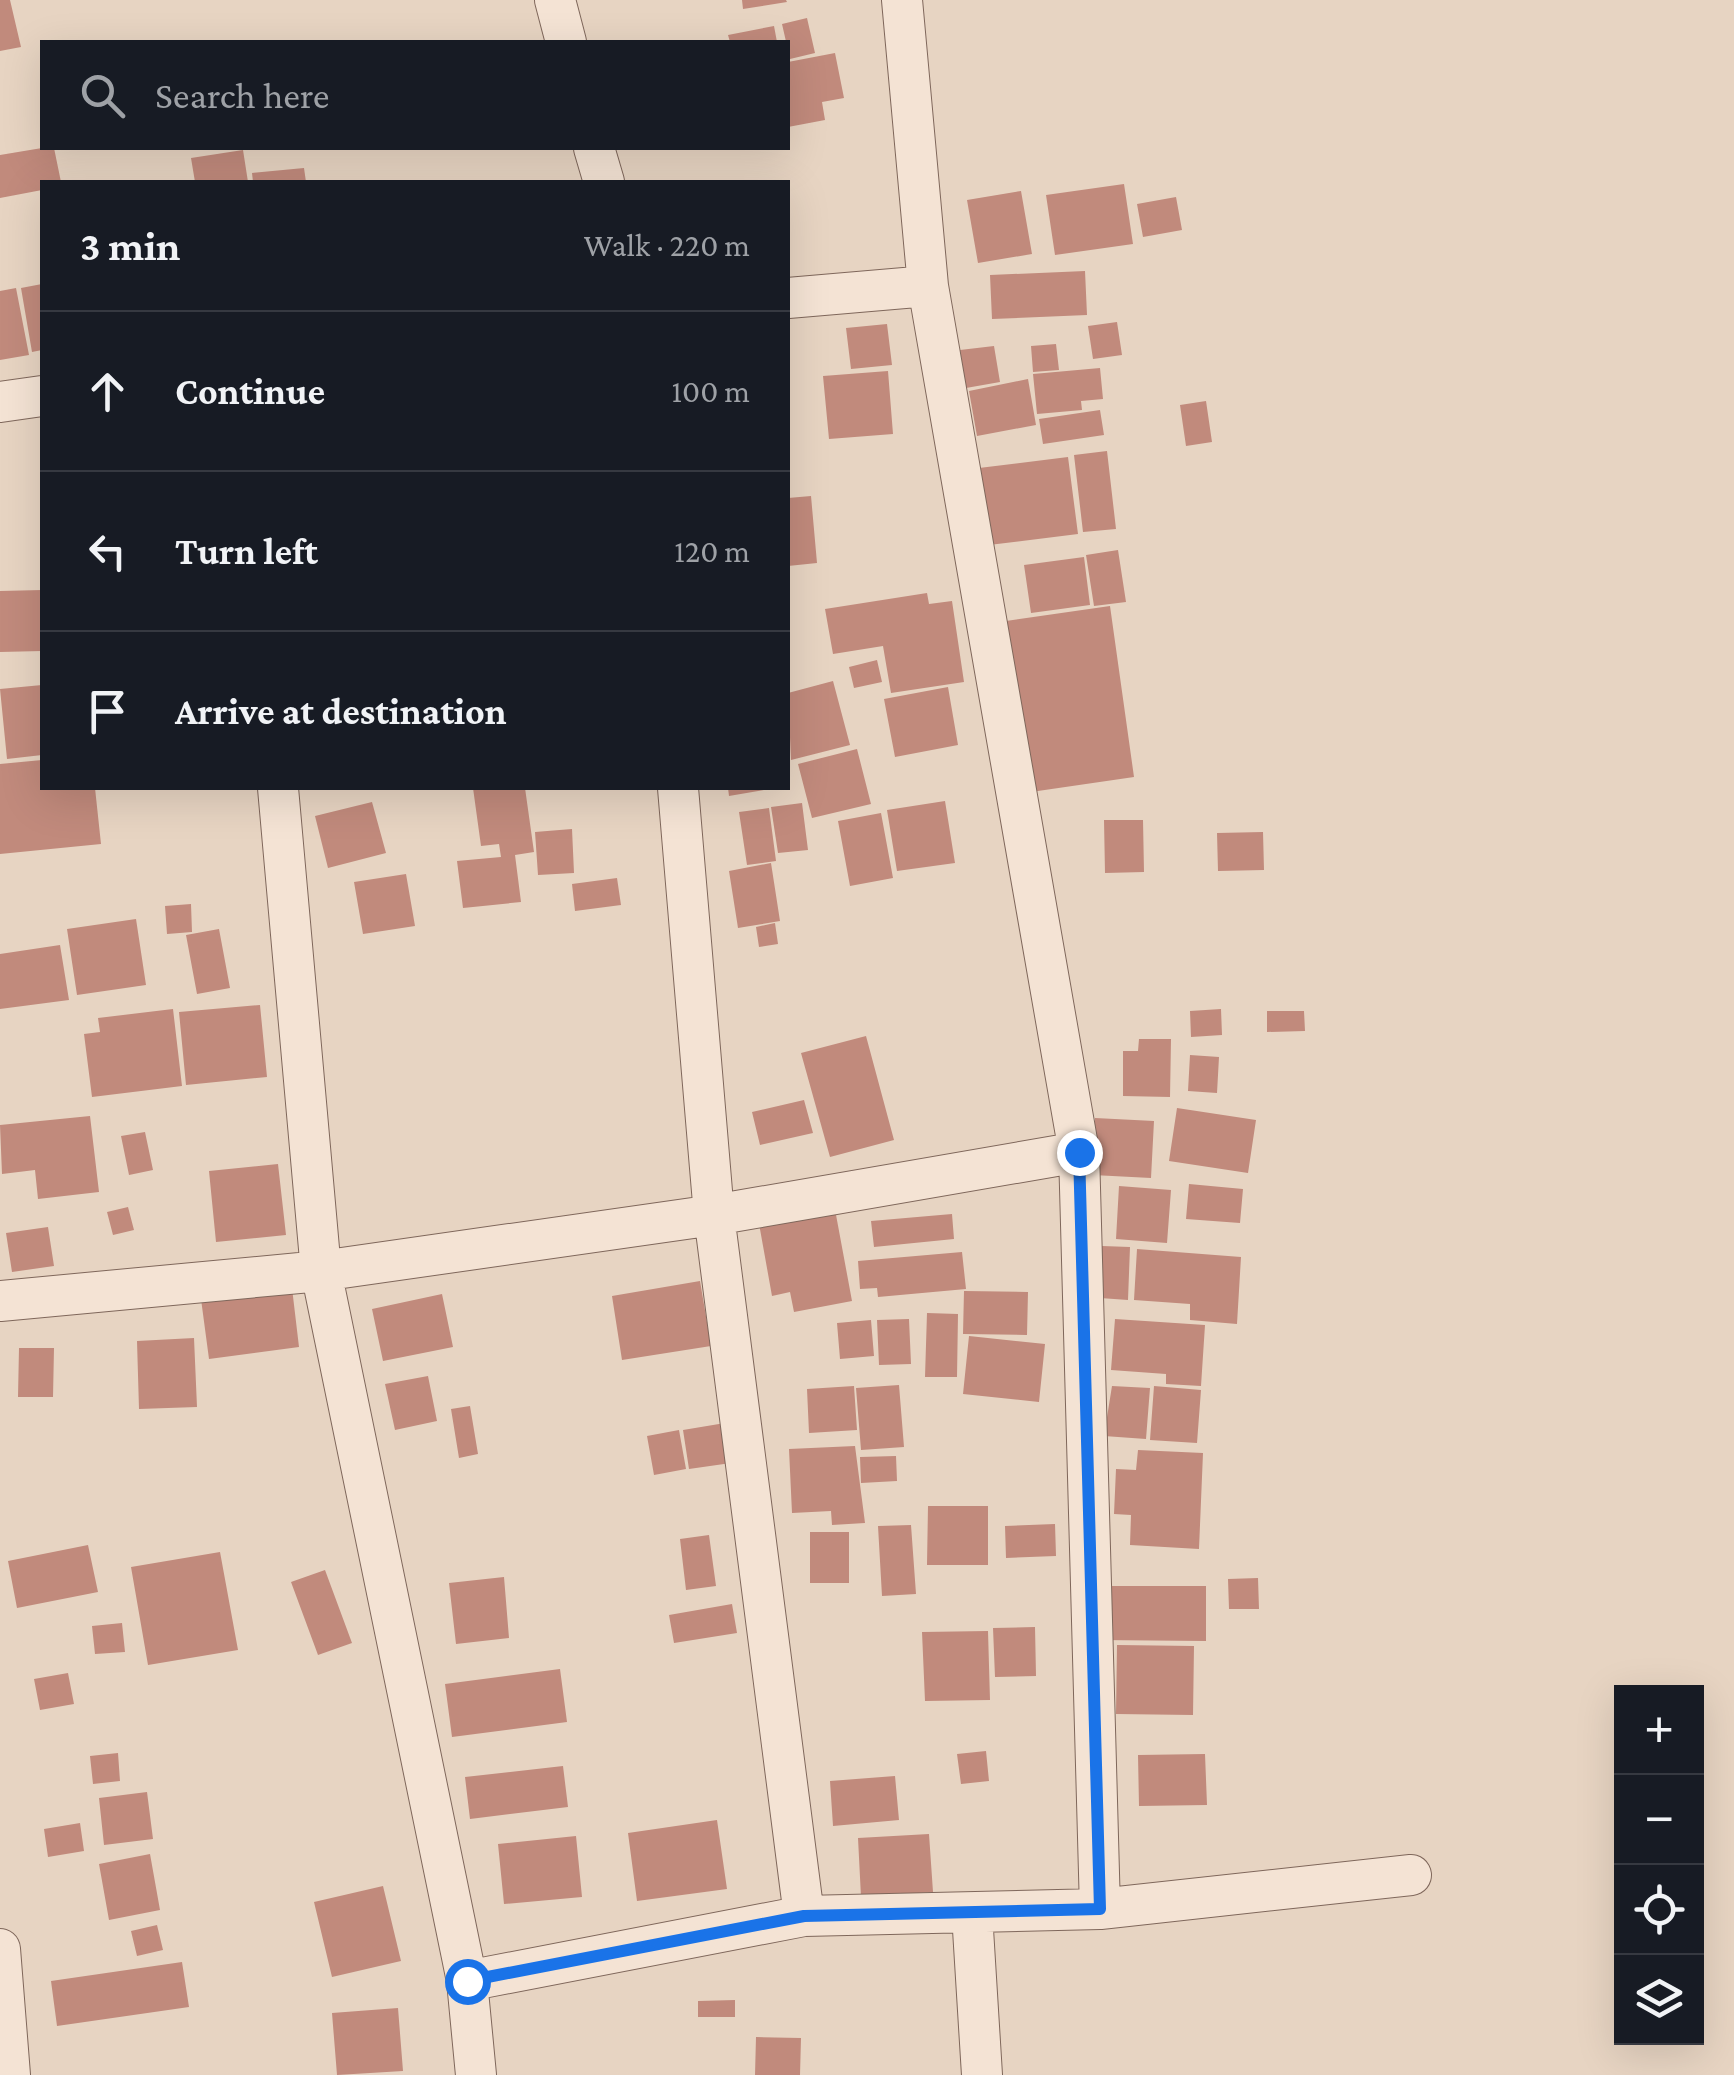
<!DOCTYPE html>
<meta charset="utf-8">
<style>
:root{--surface:#171b24;--page:#20242c;--text:#f1f3f6;--muted:#9ea1a6;--line:#363941}
body{margin:0;font-family:"Crimson Pro",serif;background:var(--page);color:var(--text)}
.controls{position:absolute;right:30px;bottom:30px;display:grid;overflow:hidden;border-radius:0px;box-shadow:0 10px 40px #0002}
.controls button{width:90px;height:90px;display:grid;place-items:center;padding:0;border:0;border-bottom:2px solid var(--line);background:var(--surface);color:var(--text);font:50px sans-serif}
.stop{position:absolute;width:30px;height:30px;margin:-22px;border:8px solid #1a73e8;border-radius:50%;background:#fff}
.stop.end{background:#1a73e8;border-color:#fff;box-shadow:0 2px 10px #0008}
.list{margin:0;padding:0;list-style:none}
h2{display:flex;justify-content:space-between;align-items:center;height:130px;margin:0;padding:0 40px;font-size:42px}
h2 small{font-size:32px;font-weight:400;color:var(--muted)}
.list li{display:grid;grid-template-columns:65px 1fr auto;gap:30px;align-items:center;box-sizing:border-box;height:160px;padding:0 40px;border-top:2px solid var(--line)}
.list b{display:block;font-size:38px;white-space:nowrap}
.list em{font-size:32px;font-style:normal;color:var(--muted)}
.icon{flex:none;width:55px;height:55px;fill:none;stroke:currentColor;stroke-width:2;stroke-linecap:round;stroke-linejoin:round}
.map{position:relative;flex:none;width:1734px;height:2075px;overflow:hidden}
.search{position:absolute;background:var(--surface);box-shadow:0 10px 40px #0002;left:40px;top:40px;width:750px;height:110px;display:flex;align-items:center;gap:25px;box-sizing:border-box;padding:0 35px;border-radius:0px;color:var(--muted);font-size:38px}
.panel{position:absolute;background:var(--surface);box-shadow:0 10px 40px #0002;left:40px;top:180px;width:750px;height:610px;border-radius:0px}
.map>svg:first-child{display:block}
</style>
<div class="map">
<svg width="1734" height="2075" viewBox="0 0 1734 2075">
<rect width="100%" height="100%" fill="#e7d4c2"/>
<!-- building -->
<path fill="#c18a7c" d="M 0,0 L 10,0 L 21,47 L 0,51 Z
M 742,0 L 786,0 L 787,2 L 743,9 Z
M 807,18 L 815,53 L 790,59 L 782,24 Z
M 774,26 L 777,42 L 730,42 L 728,35 Z
M 835,53 L 844,98 L 822,102 L 825,120 L 788,127 L 788,62 Z
M 42,148 L 54,148 L 61,182 L 42,182 L 42,190 L 0,198 L 0,155 Z
M 243,150 L 248,182 L 195,182 L 191,158 Z
M 304,168 L 306,182 L 253,182 L 252,173 Z
M 1124,184 L 1133,244 L 1055,255 L 1046,195 Z
M 1021,191 L 1032,254 L 978,263 L 967,200 Z
M 1176,197 L 1182,230 L 1143,237 L 1137,204 Z
M 1085,271 L 1087,315 L 992,319 L 990,275 Z
M 42,284 L 42,350 L 32,352 L 21,288 Z
M 16,288 L 29,355 L 0,360 L 0,291 Z
M 1117,322 L 1122,355 L 1093,359 L 1088,326 Z
M 887,324 L 892,365 L 851,369 L 846,328 Z
M 1056,344 L 1059,370 L 1033,372 L 1031,346 Z
M 994,346 L 1000,382 L 966,388 L 960,350 Z
M 1100,368 L 1103,399 L 1081,401 L 1082,410 L 1037,414 L 1033,374 Z
M 888,371 L 893,434 L 829,439 L 823,376 Z
M 1028,379 L 1036,425 L 977,436 L 969,391 Z
M 1206,401 L 1212,442 L 1186,446 L 1180,405 Z
M 1100,410 L 1104,435 L 1043,444 L 1039,419 Z
M 1107,451 L 1116,529 L 1083,532 L 1074,455 Z
M 1068,457 L 1078,534 L 989,545 L 979,468 Z
M 811,496 L 817,563 L 788,566 L 788,498 Z
M 1118,550 L 1126,602 L 1094,606 L 1086,555 Z
M 1084,557 L 1090,605 L 1031,613 L 1024,565 Z
M 42,590 L 42,651 L 0,652 L 0,591 Z
M 927,593 L 929,604 L 952,601 L 964,682 L 891,693 L 883,646 L 833,654 L 825,609 Z
M 1110,606 L 1134,777 L 1031,792 L 1006,621 Z
M 877,660 L 882,682 L 854,688 L 849,667 Z
M 833,681 L 850,745 L 791,760 L 788,693 Z
M 42,685 L 42,755 L 7,759 L 0,689 Z
M 948,687 L 958,745 L 895,757 L 884,699 Z
M 857,749 L 871,804 L 812,818 L 798,764 Z
M 42,760 L 42,788 L 95,788 L 101,844 L 0,854 L 0,764 Z
M 473,788 L 525,788 L 534,852 L 515,855 L 521,902 L 463,908 L 457,861 L 501,857 L 499,844 L 481,846 Z
M 728,788 L 764,788 L 764,790 L 729,796 Z
M 945,801 L 955,863 L 897,871 L 887,810 Z
M 372,802 L 386,853 L 328,868 L 315,816 Z
M 802,803 L 808,850 L 778,853 L 771,807 Z
M 769,808 L 776,861 L 747,865 L 739,812 Z
M 881,813 L 893,878 L 850,886 L 838,821 Z
M 1104,820 L 1143,820 L 1144,872 L 1105,873 Z
M 572,829 L 574,873 L 538,875 L 535,832 Z
M 1263,832 L 1264,870 L 1218,871 L 1217,833 Z
M 771,863 L 780,921 L 738,928 L 729,871 Z
M 406,874 L 415,926 L 363,934 L 354,882 Z
M 617,878 L 621,905 L 575,911 L 572,884 Z
M 191,904 L 192,932 L 167,934 L 165,906 Z
M 136,919 L 146,985 L 77,995 L 67,929 Z
M 775,923 L 778,944 L 759,947 L 756,927 Z
M 219,929 L 230,988 L 197,994 L 186,935 Z
M 60,945 L 69,1000 L 0,1009 L 0,954 Z
M 260,1005 L 267,1077 L 186,1085 L 179,1012 Z
M 173,1009 L 182,1086 L 92,1097 L 84,1034 L 100,1032 L 98,1018 Z
M 1221,1009 L 1222,1035 L 1191,1037 L 1190,1011 Z
M 1267,1011 L 1304,1011 L 1305,1031 L 1267,1032 Z
M 866,1036 L 894,1140 L 830,1157 L 801,1053 Z
M 1139,1039 L 1171,1039 L 1170,1097 L 1123,1096 L 1123,1051 L 1138,1051 Z
M 1190,1055 L 1219,1057 L 1217,1093 L 1188,1091 Z
M 804,1100 L 813,1133 L 760,1145 L 752,1112 Z
M 1177,1108 L 1256,1120 L 1248,1173 L 1169,1161 Z
M 90,1116 L 99,1192 L 38,1199 L 35,1170 L 2,1174 L 0,1125 Z
M 1095,1118 L 1154,1121 L 1151,1178 L 1093,1175 Z
M 145,1132 L 153,1170 L 129,1175 L 121,1136 Z
M 278,1164 L 286,1235 L 216,1242 L 209,1171 Z
M 1189,1184 L 1243,1189 L 1240,1223 L 1186,1219 Z
M 1119,1186 L 1171,1190 L 1167,1243 L 1116,1239 Z
M 834,1204 L 852,1301 L 794,1312 L 790,1292 L 772,1296 L 758,1218 Z
M 128,1207 L 134,1230 L 113,1235 L 107,1212 Z
M 952,1214 L 954,1239 L 874,1247 L 871,1221 Z
M 48,1227 L 54,1266 L 12,1272 L 6,1233 Z
M 1102,1246 L 1130,1247 L 1128,1300 L 1100,1298 Z
M 1137,1249 L 1241,1257 L 1237,1324 L 1190,1320 L 1190,1304 L 1134,1300 Z
M 962,1252 L 966,1289 L 878,1297 L 877,1288 L 860,1289 L 858,1261 Z
M 700,1281 L 711,1346 L 622,1360 L 612,1296 Z
M 292,1288 L 299,1347 L 209,1359 L 201,1299 Z
M 964,1291 L 1028,1292 L 1027,1335 L 963,1334 Z
M 442,1294 L 453,1347 L 383,1361 L 372,1309 Z
M 927,1313 L 958,1314 L 957,1377 L 925,1377 Z
M 909,1319 L 911,1364 L 879,1365 L 877,1320 Z
M 1115,1319 L 1205,1325 L 1201,1386 L 1166,1384 L 1166,1374 L 1111,1370 Z
M 871,1320 L 874,1356 L 840,1359 L 837,1323 Z
M 969,1336 L 1045,1344 L 1039,1402 L 963,1394 Z
M 194,1338 L 197,1407 L 139,1409 L 137,1341 Z
M 19,1348 L 54,1348 L 53,1397 L 18,1397 Z
M 428,1376 L 437,1421 L 395,1430 L 385,1384 Z
M 899,1385 L 904,1447 L 861,1450 L 856,1388 Z
M 854,1386 L 857,1430 L 809,1433 L 807,1389 Z
M 1112,1386 L 1150,1388 L 1146,1439 L 1104,1436 Z
M 1154,1386 L 1201,1390 L 1197,1443 L 1150,1440 Z
M 470,1406 L 478,1454 L 459,1458 L 451,1409 Z
M 725,1423 L 731,1463 L 689,1469 L 683,1430 Z
M 679,1430 L 686,1469 L 654,1475 L 647,1436 Z
M 855,1446 L 865,1523 L 832,1525 L 831,1511 L 792,1513 L 789,1449 Z
M 1138,1450 L 1203,1453 L 1199,1549 L 1130,1545 L 1131,1515 L 1114,1514 L 1116,1469 L 1136,1470 Z
M 896,1456 L 897,1481 L 861,1483 L 860,1457 Z
M 928,1506 L 988,1506 L 988,1565 L 927,1565 Z
M 1055,1524 L 1056,1556 L 1006,1558 L 1005,1526 Z
M 911,1525 L 916,1594 L 882,1596 L 878,1526 Z
M 810,1532 L 849,1532 L 849,1583 L 810,1583 Z
M 709,1535 L 716,1586 L 686,1590 L 680,1539 Z
M 88,1545 L 98,1592 L 17,1608 L 8,1561 Z
M 220,1552 L 238,1650 L 148,1665 L 131,1567 Z
M 325,1570 L 352,1643 L 318,1655 L 291,1582 Z
M 504,1577 L 509,1638 L 456,1644 L 449,1583 Z
M 1258,1578 L 1259,1609 L 1229,1609 L 1228,1579 Z
M 1098,1586 L 1206,1586 L 1206,1641 L 1098,1640 Z
M 732,1604 L 737,1633 L 674,1643 L 669,1615 Z
M 122,1623 L 125,1652 L 95,1654 L 92,1626 Z
M 1035,1627 L 1036,1676 L 995,1677 L 993,1628 Z
M 988,1631 L 990,1700 L 925,1701 L 922,1632 Z
M 1117,1645 L 1194,1646 L 1193,1715 L 1116,1714 Z
M 560,1669 L 567,1722 L 452,1737 L 445,1684 Z
M 68,1673 L 74,1704 L 40,1710 L 34,1679 Z
M 986,1751 L 989,1781 L 961,1784 L 957,1754 Z
M 118,1753 L 120,1781 L 93,1784 L 90,1756 Z
M 1205,1754 L 1207,1805 L 1139,1806 L 1138,1755 Z
M 563,1766 L 568,1807 L 470,1819 L 465,1777 Z
M 895,1776 L 899,1820 L 833,1826 L 830,1781 Z
M 147,1792 L 153,1839 L 104,1845 L 99,1798 Z
M 717,1820 L 727,1889 L 637,1901 L 628,1833 Z
M 80,1823 L 84,1851 L 48,1857 L 44,1829 Z
M 929,1834 L 933,1892 L 861,1897 L 858,1838 Z
M 576,1836 L 582,1897 L 504,1904 L 498,1844 Z
M 150,1854 L 160,1910 L 109,1920 L 99,1864 Z
M 383,1886 L 401,1961 L 332,1977 L 314,1902 Z
M 157,1925 L 163,1950 L 137,1956 L 131,1931 Z
M 182,1962 L 189,2007 L 57,2026 L 51,1981 Z
M 735,2000 L 735,2017 L 698,2017 L 698,2001 Z
M 398,2008 L 403,2071 L 337,2075 L 332,2013 Z
M 756,2037 L 801,2038 L 800,2075 L 755,2075 Z"/>
<g fill="none" stroke-linecap="round" stroke-linejoin="round">
<defs>
<path id="minor" d="M 555,0 L 566,42
M 902,0 L 928,286 L 1079,1152 L 1100,1909
M 594,148 L 604,182
M 788,298 L 928,286
M 0,402 L 42,396
M 278,788 L 321,1271 L 467,1981 L 476,2075
M 678,788 L 714,1215 L 804,1916
M 0,1301 L 321,1271 L 714,1215 L 1079,1152
M 972,1913 L 982,2075
M 0,1949 L 10,2075
M 467,1981 L 804,1916 L 1100,1909 L 1411,1875"/>
</defs>
<!-- minor casing -->
<use href="#minor" stroke="#7f675b" stroke-width="42"/>
<!-- minor -->
<use href="#minor" stroke="#f4e3d4" stroke-width="40"/>
</g>
<g fill="none" stroke-linecap="round" stroke-linejoin="round">
<!-- route -->
<path stroke="#1a73e8" stroke-width="12" d="M 467,1981 L 804,1916 L 1100,1909 L 1079,1152"/>
</g>
</svg>
<div class="controls">
<button>+</button>
<button>−</button>
<button><svg class="icon" aria-label="locate" viewBox="0 0 24 24"><circle cx="12" cy="12" r="6"/><path d="M12 2v4M12 18v4M2 12h4M18 12h4"/></svg></button>
<button><svg class="icon" aria-label="layers" viewBox="0 0 24 24"><path d="M12 4l9 5-9 5-9-5zM3 14l9 5 9-5"/></svg></button>
</div>
<div class="stop" style="left:467px;top:1981px"></div>
<div class="stop end" style="left:1079px;top:1152px"></div>
<div class="search"><svg class="icon" aria-label="search" viewBox="0 0 24 24"><circle cx="10" cy="10" r="6"/><path d="M15 15l6 6"/></svg>Search here</div>
<section class="panel">
<h2>3 min<small>Walk · 220 m</small></h2>
<ul class="list">
<li><svg class="icon" aria-label="ahead" viewBox="0 0 24 24"><path d="M12 20V5M6 11l6-6 6 6"/></svg><div><b>Continue</b></div><em>100 m</em></li>
<li><svg class="icon" aria-label="left" viewBox="0 0 24 24"><path d="M17 20v-9H6M10 6l-5 5 5 5"/></svg><div><b>Turn left</b></div><em>120 m</em></li>
<li><svg class="icon" aria-label="arrive" viewBox="0 0 24 24"><path d="M6 21V4h12l-3 4 3 4H6"/></svg><div><b>Arrive at destination</b></div></li>
</ul>
</section>
</div>
